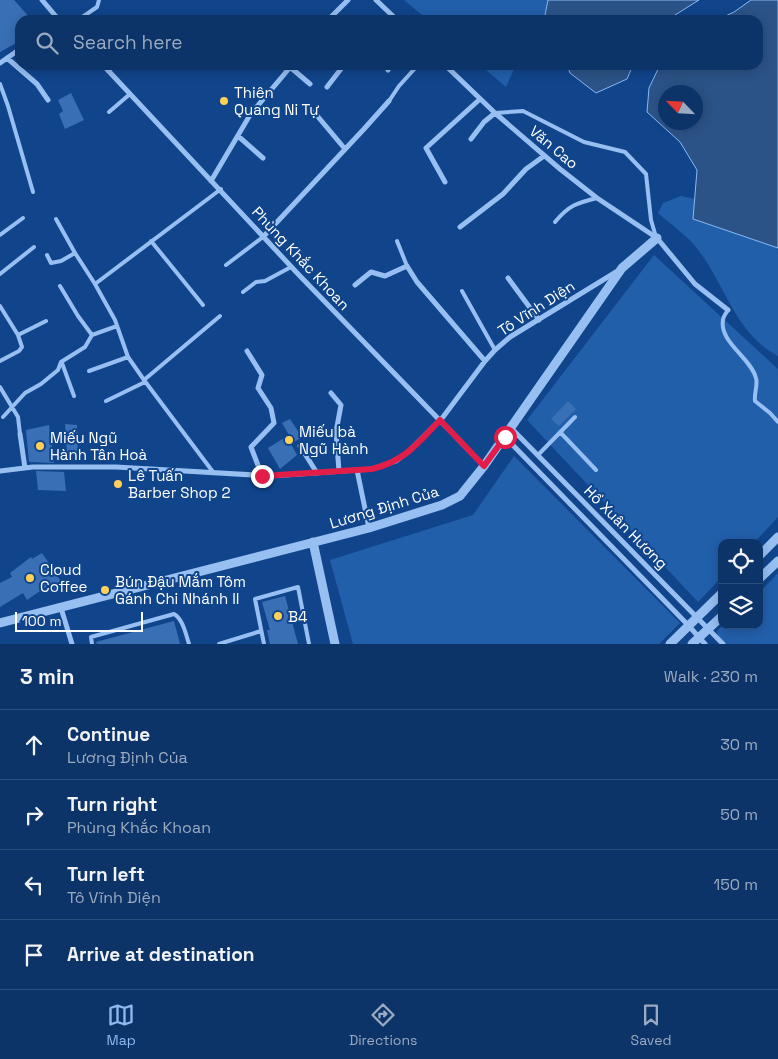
<!DOCTYPE html>
<meta charset="utf-8">
<style>
:root{--surface:#0c3469;--page:#153c6f;--text:#f1f3f6;--muted:#9aaac0;--line:#2c4f7d;--accent:#90b9f0}
body{margin:0;font-family:"Space Grotesk",sans-serif;background:var(--page);color:var(--text)}
.controls{position:absolute;right:15px;bottom:15px;display:grid;overflow:hidden;border-radius:10px;box-shadow:0 2px 12px #0003}
.controls button{width:45px;height:45px;display:grid;place-items:center;padding:0;border:0;border-bottom:1px solid var(--line);background:var(--surface);color:var(--text);font:25px sans-serif}
.compass{position:absolute;left:658px;top:85px;width:45px;height:45px;border-radius:50%;background:var(--surface);box-shadow:0 2px 12px #0003;rotate:295deg}
.scale{position:absolute;left:15px;bottom:12px;width:128px;box-sizing:border-box;padding-left:5px;border:2px solid #fff;border-top:0;font-size:14px;line-height:18px;white-space:nowrap;color:#fff;-webkit-text-stroke:4px #10458c;paint-order:stroke}
.stop{position:absolute;width:15px;height:15px;margin:-11px;border:4px solid #e11d48;border-radius:50%;background:#fff}
.stop.end{background:#e11d48;border-color:#fff;box-shadow:0 1px 5px #0008}
.list{margin:0;padding:0;list-style:none}
h2{display:flex;justify-content:space-between;align-items:center;height:65px;margin:0;padding:0 20px;font-size:21px}
h2 small{font-size:16px;font-weight:400;color:var(--muted)}
.list li{display:grid;grid-template-columns:32px 1fr auto;gap:15px;align-items:center;box-sizing:border-box;height:70px;padding:0 20px;border-top:1px solid var(--line)}
.list b{display:block;font-size:19px;white-space:nowrap}
.list p{margin:0;font-size:16px;white-space:nowrap;color:var(--muted)}
.list em{font-size:16px;font-style:normal;color:var(--muted)}
.icon{flex:none;width:28px;height:28px;fill:none;stroke:currentColor;stroke-width:2;stroke-linecap:round;stroke-linejoin:round}
.map{position:relative;flex:none;width:778px;height:644px;overflow:hidden}
.search{position:absolute;background:var(--surface);box-shadow:0 2px 12px #0003;left:15px;right:15px;top:15px;height:55px;display:flex;align-items:center;gap:12px;box-sizing:border-box;padding:0 18px;border-radius:15px;color:var(--muted);font-size:19px}
.sheet{height:345px;background:var(--surface)}
nav{display:flex;justify-content:space-around;align-items:center;box-sizing:border-box;height:70px;border-top:1px solid var(--line);background:var(--surface);font-size:14px;color:var(--muted)}
nav a{display:grid;justify-items:center;gap:2px}
nav .on{color:var(--accent)}
.map>svg:first-child{display:block}
</style>
<div class="map">
<svg width="778" height="644" viewBox="0 0 778 644">
<rect width="100%" height="100%" fill="#10458c"/>
<!-- green -->
<path fill="#225fab" d="M 404,0 L 548,0 L 544,20 L 428,20 Z
M 480,65 L 516,65 L 506,87 Z
M 681,196 L 695,199 L 694,219 L 778,248 L 778,356 C 734,333 725,282 695,246 C 685,234 670,224 658,213 L 663,203 Z
M 654,255 L 778,369 L 778,517 L 754,543 L 722,543 L 722,577 L 698,602 L 527,420 Z
M 514,456 L 680,623 L 659,644 L 353,644 L 330,560 L 473,515 Z
M 778,573 L 778,644 L 722,644 L 718,639 L 717,631 L 723,625 L 759,625 L 759,593 Z"/>
<!-- water -->
<path fill="#2c5387" stroke="#88baf6" fill-rule="evenodd" d="M 548,0 L 699,0 L 667,20 L 544,20 Z
M 751,0 L 778,0 L 778,248 L 693,219 L 697,170 L 680,142 L 647,112 L 649,88 L 660,65 L 758,65 L 758,20 L 717,20 L 734,12 ZM 696,92 L 696,122 L 666,122 L 666,92 Z
M 567,65 L 633,65 L 627,79 L 596,93 L 570,73 Z"/>
<!-- building -->
<path fill="#3970b5" d="M 0,0 L 14,0 L 32,20 L 20,20 L 20,41 L 0,52 Z
M 71,93 L 84,120 L 65,129 L 59,114 L 63,111 L 58,100 Z
M 568,401 L 576,409 L 559,426 L 551,419 Z
M 290,419 L 302,437 L 291,444 L 297,455 L 280,469 L 268,448 L 289,435 L 282,423 Z
M 65,424 L 77,425 L 78,453 L 67,453 Z
M 49,425 L 54,463 L 29,462 L 26,430 Z
M 36,471 L 64,472 L 66,491 L 38,490 Z
M 42,553 L 64,586 L 55,591 L 50,584 L 27,600 L 23,593 L 0,607 L 0,583 L 12,577 L 10,573 L 31,557 L 32,559 Z
M 285,596 L 298,644 L 270,644 L 267,630 L 270,630 L 262,602 Z
M 174,621 L 180,644 L 97,644 L 96,642 Z"/>
<g fill="none" stroke-linecap="round" stroke-linejoin="round">
<!-- service -->
<path stroke="#97bff2" stroke-width="4" d="M 78,20 L 97,7 L 99,0
M 108,71 L 116,65
M 0,84 L 8,106 L 33,192
M 389,101 L 399,86 L 418,65
M 109,112 L 130,94
M 495,113 L 523,111 L 584,142 L 625,152 L 646,174 L 651,220 L 656,237
M 56,219 L 75,253
M 555,222 C 569,205 577,203 597,198
M 0,235 L 23,218
M 151,241 L 203,305
M 397,241 L 407,266
M 47,255 L 51,263 L 61,261 L 75,253 L 95,284 L 115,320 L 128,357 L 144,380
M 226,265 L 263,237
M 0,274 L 34,247
M 95,284 L 221,189
M 60,286 L 78,316 L 92,335
M 462,291 L 495,350
M 243,292 L 256,282 L 265,281 L 291,267
M 0,306 L 18,335 L 22,347 L 19,351 L 0,361
M 728,310 C 726,313 723,317 723,320 C 719,342 751,358 756,378 C 758,385 754,393 755,401 L 770,413 L 778,422
M 18,335 L 46,321
M 62,363 L 74,396
M 89,371 L 128,357
M 0,387 L 18,417 L 20,434
M 106,401 L 145,382
M 3,417 L 25,393 L 41,384 L 58,370 L 61,362 L 85,347 L 92,335 L 117,326
M 560,432 L 596,470
M 538,455 L 575,417
M 213,472 L 144,380 L 220,316
M 92,644 L 91,637 L 174,614 C 183,619 186,635 189,644
M 219,644 L 261,631
M 264,644 L 255,599 L 298,587 L 309,644"/>
<!-- minor -->
<path stroke="#97bff2" stroke-width="5" d="M 42,0 L 59,20
M 376,0 L 397,20
M 328,20 L 348,0
M 7,58 L 37,84 L 48,100
M 0,63 L 20,49
M 103,65 L 299,275 L 484,466
M 445,65 L 495,113 L 560,169 L 597,198 L 657,238 L 695,284 L 728,310
M 290,67 L 310,84
M 388,70 L 391,65
M 327,87 L 344,65
M 314,112 L 345,149
M 238,136 L 263,158
M 471,139 L 484,122 L 495,113
M 211,181 L 250,115 L 292,65
M 445,182 L 426,148 L 480,99
M 460,227 L 503,194 L 526,169 L 544,156
M 263,237 L 364,129 L 389,101
M 508,278 L 539,320
M 355,285 L 371,272 L 385,276 L 407,266 L 417,282 L 485,361
M 247,351 L 262,375 L 258,388 L 271,408 L 274,423 L 251,447 L 262,476
M 331,393 L 341,405 L 336,432 L 339,471
M 511,428 L 723,644
M 20,434 L 25,468
M 505,437 L 688,625 L 705,644
M 300,446 L 317,473
M 357,470 L 369,528
M 0,471 L 33,467 L 116,467 L 271,476 L 372,469 L 396,461 L 408,452 L 443,417 L 485,361 L 495,350 L 510,337 L 616,272
M 61,608 L 72,644"/>
<!-- tertiary -->
<path stroke="#97bff2" stroke-width="9" d="M 313,542 L 335,644
M 759,556 L 778,537
M 759,579 L 778,561
M 0,623 L 369,528 L 442,505 L 460,496 L 484,466 L 622,268 L 657,238
M 670,644 L 722,593
M 692,644 L 722,616"/>
</g>
<g fill="none" stroke-linecap="round" stroke-linejoin="round">
<!-- route -->
<path stroke="#e11d48" stroke-width="6" d="M 262,476 L 372,469 C 405,461 418,443 440,420 L 484,466 L 505,437"/>
</g>
<!-- markers -->
<g fill="#ffd058" stroke="#10458c" stroke-width="2">
<circle cx="224" cy="101" r="5"/>
<circle cx="289" cy="440" r="5"/>
<circle cx="40" cy="446" r="5"/>
<circle cx="118" cy="484" r="5"/>
<circle cx="30" cy="578" r="5"/>
<circle cx="105" cy="590" r="5"/>
<circle cx="278" cy="616" r="5"/>
</g>
<g text-anchor="middle" dominant-baseline="central" stroke-width="4" stroke-linejoin="round" paint-order="stroke">
<!-- poi labels -->
<g font-size="15" fill="#fff" stroke="#10458c" text-anchor="start">
<text x="234" y="92">Thiên<tspan x="234" dy="17">Quang Ni Tự</tspan></text>
<text x="299" y="431">Miếu bà<tspan x="299" dy="17">Ngũ Hành</tspan></text>
<text x="50" y="437">Miếu Ngũ<tspan x="50" dy="17">Hành Tân Hoà</tspan></text>
<text x="128" y="475">Lê Tuấn<tspan x="128" dy="17">Barber Shop 2</tspan></text>
<text x="40" y="569">Cloud<tspan x="40" dy="17">Coffee</tspan></text>
<text x="115" y="581">Bún Đậu Mắm Tôm<tspan x="115" dy="17">Gánh Chi Nhánh II</tspan></text>
<text x="288" y="616">B4</text>
</g>
<!-- street labels -->
<g font-size="15" fill="#fff" stroke="#10458c">
<text transform="translate(554 147) rotate(40)">Văn Cao</text>
<text transform="translate(301 258) rotate(47)">Phùng Khắc Khoan</text>
<text transform="translate(536 308) rotate(-33)">Tô Vĩnh Diện</text>
<text transform="translate(384 507) rotate(-17)">Lương Định Của</text>
<text transform="translate(626 527) rotate(45)">Hồ Xuân Hương</text>
</g>
</g>
</svg>
<div class="controls">
<button><svg class="icon" aria-label="locate" viewBox="0 0 24 24"><circle cx="12" cy="12" r="6"/><path d="M12 2v4M12 18v4M2 12h4M18 12h4"/></svg></button>
<button><svg class="icon" aria-label="layers" viewBox="0 0 24 24"><path d="M12 4l9 5-9 5-9-5zM3 14l9 5 9-5"/></svg></button>
</div>
<svg class="compass" viewBox="-18 -18 36 36"><path d="M0-13l5 13h-10z" fill="#e53935"/><path d="M0 13l5-13h-10z" fill="#9aaac0"/></svg>
<div class="scale">100 m</div>
<div class="stop" style="left:505px;top:437px"></div>
<div class="stop end" style="left:262px;top:476px"></div>
<div class="search"><svg class="icon" aria-label="search" viewBox="0 0 24 24"><circle cx="10" cy="10" r="6"/><path d="M15 15l6 6"/></svg>Search here</div>
</div>
<section class="sheet">
<h2>3 min<small>Walk · 230 m</small></h2>
<ul class="list">
<li><svg class="icon" aria-label="ahead" viewBox="0 0 24 24"><path d="M12 20V5M6 11l6-6 6 6"/></svg><div><b>Continue</b><p>Lương Định Của</p></div><em>30 m</em></li>
<li><svg class="icon" aria-label="right" viewBox="0 0 24 24"><path d="M7 20v-9h11M14 6l5 5-5 5"/></svg><div><b>Turn right</b><p>Phùng Khắc Khoan</p></div><em>50 m</em></li>
<li><svg class="icon" aria-label="left" viewBox="0 0 24 24"><path d="M17 20v-9H6M10 6l-5 5 5 5"/></svg><div><b>Turn left</b><p>Tô Vĩnh Diện</p></div><em>150 m</em></li>
<li><svg class="icon" aria-label="arrive" viewBox="0 0 24 24"><path d="M6 21V4h12l-3 4 3 4H6"/></svg><div><b>Arrive at destination</b></div></li>
</ul>
</section>
<nav>
<a class="on"><svg class="icon" aria-label="map" viewBox="0 0 24 24"><path d="M3 6l6-2 6 2 6-2v14l-6 2-6-2-6 2zM9 4v14M15 6v14"/></svg>Map</a>
<a><svg class="icon" aria-label="directions" viewBox="0 0 24 24"><path d="M12 3l9 9-9 9-9-9zM9 14v-3h6M13 9l2 2-2 2"/></svg>Directions</a>
<a><svg class="icon" aria-label="saved" viewBox="0 0 24 24"><path d="M7 4h10v16l-5-4-5 4z"/></svg>Saved</a>
</nav>
